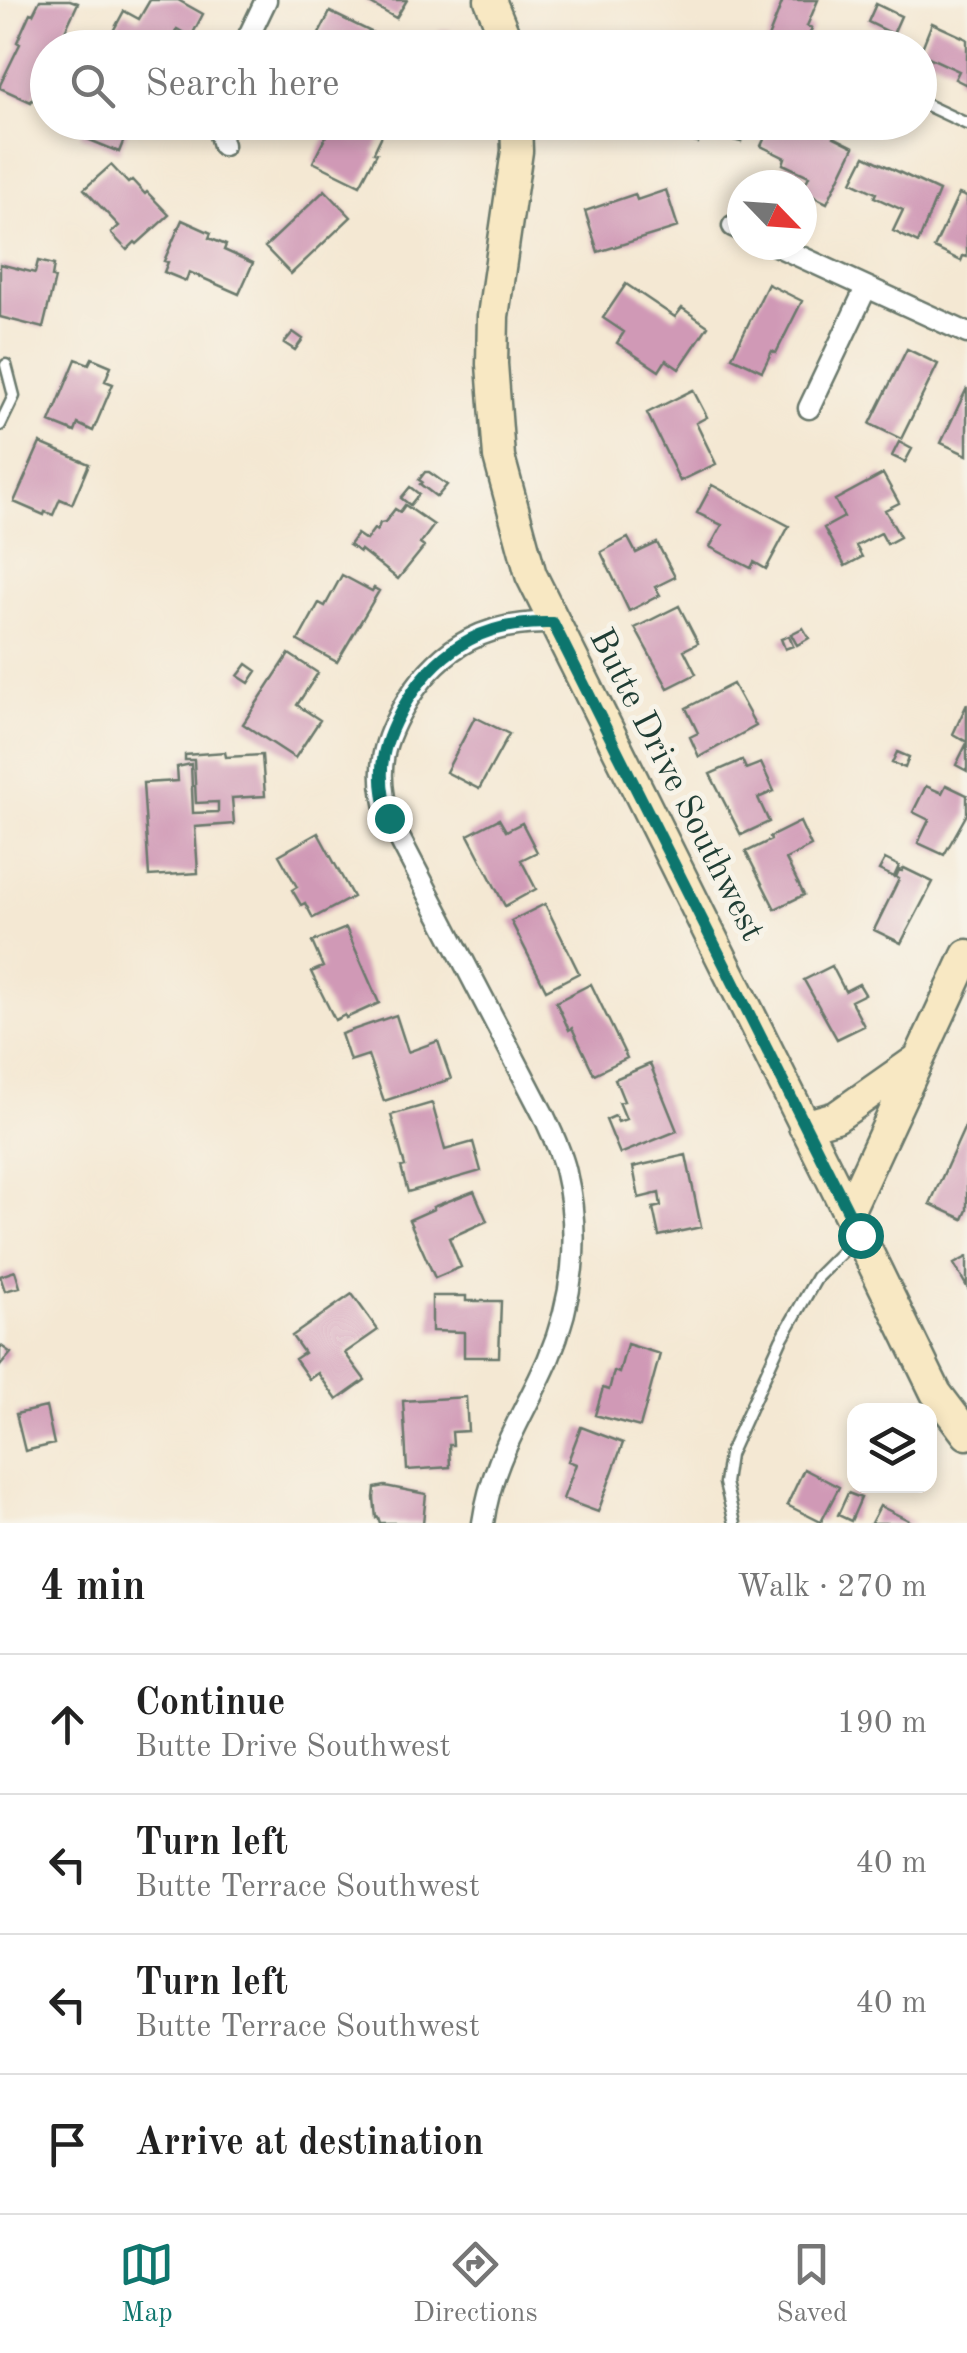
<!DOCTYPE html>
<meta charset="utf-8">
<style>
:root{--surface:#fff;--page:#f2f2f2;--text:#222;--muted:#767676;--line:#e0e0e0;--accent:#0f766e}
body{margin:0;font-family:"Old Standard TT",serif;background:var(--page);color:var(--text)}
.controls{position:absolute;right:30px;bottom:30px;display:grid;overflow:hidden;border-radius:20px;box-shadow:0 5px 15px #0003}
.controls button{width:90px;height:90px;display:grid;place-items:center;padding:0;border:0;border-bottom:2px solid var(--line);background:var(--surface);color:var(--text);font:50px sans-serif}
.compass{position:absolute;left:727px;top:170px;width:90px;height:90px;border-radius:50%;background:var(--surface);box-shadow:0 5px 15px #0003;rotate:115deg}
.stop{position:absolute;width:30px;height:30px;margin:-22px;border:8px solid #0f766e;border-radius:50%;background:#fff}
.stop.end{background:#0f766e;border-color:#fff;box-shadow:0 2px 10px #0008}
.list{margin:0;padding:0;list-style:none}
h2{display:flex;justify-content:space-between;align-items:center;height:130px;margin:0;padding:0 40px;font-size:42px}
h2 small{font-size:32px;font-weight:400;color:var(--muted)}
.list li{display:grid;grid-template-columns:65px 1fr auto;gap:30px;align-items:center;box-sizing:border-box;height:140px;padding:0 40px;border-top:2px solid var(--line)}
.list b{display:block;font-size:38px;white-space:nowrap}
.list p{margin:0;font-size:32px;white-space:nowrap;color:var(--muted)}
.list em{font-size:32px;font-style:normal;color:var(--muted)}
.icon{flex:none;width:55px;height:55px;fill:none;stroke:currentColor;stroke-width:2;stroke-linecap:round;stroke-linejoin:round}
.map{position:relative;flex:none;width:967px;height:1523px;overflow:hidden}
.search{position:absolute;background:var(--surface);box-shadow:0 5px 15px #0003;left:30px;right:30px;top:30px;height:110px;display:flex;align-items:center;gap:25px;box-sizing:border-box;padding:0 35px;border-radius:55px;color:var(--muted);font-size:38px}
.sheet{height:690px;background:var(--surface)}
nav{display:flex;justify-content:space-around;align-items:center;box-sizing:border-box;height:140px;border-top:2px solid var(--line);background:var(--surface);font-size:28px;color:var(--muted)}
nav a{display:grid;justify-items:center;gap:5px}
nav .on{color:var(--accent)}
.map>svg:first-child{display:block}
</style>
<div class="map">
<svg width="967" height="1523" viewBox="0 0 967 1523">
<rect width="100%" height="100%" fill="#f7f3e8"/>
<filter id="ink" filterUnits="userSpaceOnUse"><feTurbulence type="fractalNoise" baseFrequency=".01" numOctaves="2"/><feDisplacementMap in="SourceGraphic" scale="20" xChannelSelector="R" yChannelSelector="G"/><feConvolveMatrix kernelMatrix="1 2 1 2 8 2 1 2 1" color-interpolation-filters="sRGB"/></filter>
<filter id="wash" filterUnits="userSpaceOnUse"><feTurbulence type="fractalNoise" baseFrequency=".0048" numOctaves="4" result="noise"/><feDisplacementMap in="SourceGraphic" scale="40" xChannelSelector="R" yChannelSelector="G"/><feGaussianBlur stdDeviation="2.25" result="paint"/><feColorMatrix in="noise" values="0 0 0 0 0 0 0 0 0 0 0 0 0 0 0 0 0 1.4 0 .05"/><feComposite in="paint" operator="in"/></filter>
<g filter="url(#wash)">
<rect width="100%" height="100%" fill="#f4e8d3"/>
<g id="blocks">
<!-- building -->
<path fill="#d099b6" d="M 40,0 L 70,0 L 78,3 L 57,48 L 48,48 L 48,67 L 31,102 L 0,88 L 0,85 L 20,44 L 17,42 L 30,13 L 33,14 Z
M 150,0 L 178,0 L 203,14 L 191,37 L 177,29 L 167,48 L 105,46 L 124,11 L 139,19 Z
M 364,0 L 407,0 L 396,18 Z
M 783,0 L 818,0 L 807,26 L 812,28 L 804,48 L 778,48 L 766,43 Z
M 876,4 L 901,16 L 893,34 L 868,22 Z
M 330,12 L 392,42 L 389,48 L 337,48 L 317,38 Z
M 932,23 L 967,39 L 967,85 L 955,79 L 959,71 L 920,53 Z
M 439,30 L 450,30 L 451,43 L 440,44 Z
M 86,122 L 131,122 L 119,152 L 80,136 Z
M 309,122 L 367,122 L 384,131 L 374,152 L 377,153 L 360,185 L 313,162 L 328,132 Z
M 671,122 L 746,122 L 741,142 L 702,132 L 698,143 L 668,135 Z
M 772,122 L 805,122 L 820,130 L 823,124 L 837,131 L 834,137 L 854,147 L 827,203 L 802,191 L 809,176 L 783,164 L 785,158 L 761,146 Z
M 865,156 L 939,191 L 918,243 L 893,231 L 903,210 L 874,197 L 876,193 L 852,182 Z
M 111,165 L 128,183 L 132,180 L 145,194 L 147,192 L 169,215 L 137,244 L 135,242 L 127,250 L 111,233 L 119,226 L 84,189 Z
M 325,190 L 351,217 L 291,274 L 265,247 Z
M 666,190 L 678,227 L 598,252 L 585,211 L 635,194 L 637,200 Z
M 959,194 L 967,197 L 967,257 L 963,256 L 961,261 L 934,248 Z
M 182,220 L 211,233 L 209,238 L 226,245 L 224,250 L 253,263 L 239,294 L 189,272 L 186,281 L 164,272 L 168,262 L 164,261 Z
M 38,261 L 54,265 L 52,277 L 55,278 L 43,328 L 0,317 L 0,264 L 35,273 Z
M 626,284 L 675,317 L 682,308 L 708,326 L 679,369 L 666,360 L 659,371 L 617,343 L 624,332 L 603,318 Z
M 768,284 L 802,301 L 776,353 L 772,351 L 762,371 L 732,357 Z
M 293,332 L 303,339 L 295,350 L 284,343 Z
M 907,349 L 938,364 L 901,439 L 870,424 Z
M 92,358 L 111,366 L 105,381 L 113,384 L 93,431 L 78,424 L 75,432 L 50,422 L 76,359 L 89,364 Z
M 967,388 L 967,455 L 941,443 Z
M 693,390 L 707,417 L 696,423 L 716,464 L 680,481 L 647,413 Z
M 899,442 L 912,449 L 905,462 L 892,456 Z
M 40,443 L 89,464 L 72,504 L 60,499 L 53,515 L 45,512 L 44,515 L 14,502 Z
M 425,472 L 429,472 L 447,485 L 437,497 L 420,484 L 422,482 L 419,480 Z
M 883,474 L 899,503 L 885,510 L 900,537 L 887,544 L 881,533 L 856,546 L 862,557 L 845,566 L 824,528 L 844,517 L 835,500 Z
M 712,485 L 789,526 L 766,569 L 754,562 L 751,568 L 710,547 L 722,525 L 697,513 Z
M 410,487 L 419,494 L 410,505 L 401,498 Z
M 405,505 L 434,525 L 420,544 L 424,547 L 398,579 L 361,550 L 360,552 L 349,545 L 357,534 L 366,540 L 374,529 L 377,531 L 380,523 L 385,522 L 395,509 L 400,512 Z
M 628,538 L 636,553 L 657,543 L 675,577 L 655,587 L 660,595 L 629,611 L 601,552 Z
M 342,575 L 372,591 L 374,588 L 379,591 L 337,662 L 298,641 L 319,603 L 325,606 Z
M 679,606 L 698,643 L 684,650 L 696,674 L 668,688 L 635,628 Z
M 803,628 L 809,638 L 797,645 L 791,634 Z
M 789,636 L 793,646 L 785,649 L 781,639 Z
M 289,654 L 318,673 L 297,705 L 320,720 L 295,758 L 243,724 Z
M 247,664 L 257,671 L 249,683 L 238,676 Z
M 733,684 L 756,726 L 699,757 L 690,737 L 698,733 L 686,708 Z
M 967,704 L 967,742 L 953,734 Z
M 475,717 L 509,734 L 479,789 L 446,772 Z
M 967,743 L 967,771 L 956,765 Z
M 225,752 L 226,757 L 262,755 L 265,796 L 232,798 L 234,824 L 195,827 L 198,873 L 149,876 L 143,783 L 178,781 L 177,767 L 191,764 L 193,813 L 218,812 L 218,802 L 196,803 L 194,760 L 185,760 L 185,755 Z
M 897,752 L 909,757 L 905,768 L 892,763 Z
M 742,760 L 746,769 L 761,763 L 774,791 L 758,798 L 769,822 L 741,835 L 710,774 Z
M 946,785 L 967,795 L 967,814 L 944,855 L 918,843 L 929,820 L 913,812 L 926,786 L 942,793 Z
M 499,819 L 506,831 L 522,823 L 537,852 L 521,860 L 536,889 L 505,906 L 468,835 Z
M 800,822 L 811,846 L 786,859 L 804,895 L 775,909 L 746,852 L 771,840 L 770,837 Z
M 318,833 L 353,897 L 313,918 L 305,903 L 301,905 L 292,890 L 297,887 L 279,855 Z
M 885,859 L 899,866 L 894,877 L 879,870 Z
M 904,868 L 933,882 L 901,943 L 874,930 L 899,879 L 896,877 L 899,870 L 902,871 Z
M 545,904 L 579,973 L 546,990 L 511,921 Z
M 346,928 L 379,1003 L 346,1018 L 345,1015 L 335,1020 L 311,972 L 323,967 L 312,942 Z
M 832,966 L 845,991 L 859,984 L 865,994 L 851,1001 L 864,1026 L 837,1039 L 804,980 Z
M 591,984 L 627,1058 L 594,1074 L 572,1028 L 569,1030 L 556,1002 Z
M 396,1015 L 408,1052 L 438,1041 L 451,1079 L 384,1101 L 368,1055 L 350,1061 L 341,1034 Z
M 650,1064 L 677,1131 L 620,1154 L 606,1120 L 615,1116 L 618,1122 L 626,1119 L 619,1102 L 624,1101 L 615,1079 Z
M 432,1103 L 445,1150 L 473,1142 L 481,1171 L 408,1192 L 401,1167 L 405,1166 L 391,1115 Z
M 967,1122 L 967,1210 L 963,1219 L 930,1204 Z
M 686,1155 L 701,1227 L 659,1236 L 653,1208 L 661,1206 L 659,1193 L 639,1198 L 633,1167 Z
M 474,1191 L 487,1221 L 449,1238 L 461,1267 L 435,1278 L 409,1220 L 434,1209 L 433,1207 Z
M 967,1257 L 967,1287 L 954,1264 Z
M 15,1271 L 20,1287 L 5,1291 L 0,1276 Z
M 352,1294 L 378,1330 L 345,1353 L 365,1380 L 337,1400 L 318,1373 L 309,1379 L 295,1359 L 304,1353 L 292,1336 Z
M 432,1296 L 466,1296 L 466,1301 L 501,1301 L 499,1357 L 464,1357 L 464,1332 L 432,1331 Z
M 627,1344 L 660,1354 L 640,1427 L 595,1415 L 603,1388 L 609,1390 L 614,1371 L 619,1373 Z
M 0,1345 L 11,1353 L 0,1366 Z
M 466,1397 L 468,1431 L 452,1432 L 453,1445 L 449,1445 L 450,1467 L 407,1470 L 403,1401 Z
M 46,1407 L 54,1444 L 25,1451 L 16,1414 Z
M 581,1427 L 623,1443 L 598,1512 L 563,1499 L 576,1464 L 568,1461 Z
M 804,1469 L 839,1487 L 821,1522 L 787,1505 Z
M 385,1486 L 426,1494 L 423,1523 L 380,1523 L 378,1517 L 376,1518 L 374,1498 L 375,1488 Z
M 848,1493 L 861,1498 L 851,1521 L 838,1515 Z
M 880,1506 L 914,1523 L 871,1523 Z"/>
</g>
</g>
<g filter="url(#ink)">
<use href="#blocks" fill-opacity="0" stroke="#6a796c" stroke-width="2.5"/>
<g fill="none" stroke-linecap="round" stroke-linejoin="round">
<defs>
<path id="lane" d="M 920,102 L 967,124
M 0,425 L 14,396 L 6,365
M 735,1523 L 725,1483 L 729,1455 L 781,1340 L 817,1277 L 856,1238"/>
<path id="street" d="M 243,48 L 266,0
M 216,122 L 223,145
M 733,226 L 742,230
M 775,245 L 967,333
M 809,408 L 866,288
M 483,1523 C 492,1459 523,1417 548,1360 C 573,1301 581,1236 566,1173 C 562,1153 552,1134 544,1116 L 389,818 C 374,770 383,740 408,699 C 443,644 489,621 553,623"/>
<path id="secondary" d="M 490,0 L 503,32 L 507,48
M 516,122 L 517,151 L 493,316 L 492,364 L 499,457 L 531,575 L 848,1212 L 936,1393 L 967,1434
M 804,1126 L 836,1117 L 917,1060
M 848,1212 L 967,955"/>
</defs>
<!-- lane casing -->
<use href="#lane" stroke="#6a796c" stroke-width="15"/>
<!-- street casing -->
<use href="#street" stroke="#6a796c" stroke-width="25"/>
<!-- secondary casing -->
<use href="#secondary" stroke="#6a796c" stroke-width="35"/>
<!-- lane -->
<use href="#lane" stroke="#fff" stroke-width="10"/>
<!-- street -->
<use href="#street" stroke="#fff" stroke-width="20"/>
<!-- secondary -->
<use href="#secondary" stroke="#f8e8c3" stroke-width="30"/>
</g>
</g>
<g fill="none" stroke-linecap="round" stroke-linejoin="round" filter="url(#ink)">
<!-- route -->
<path stroke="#0f766e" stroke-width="12" d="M 389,818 C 374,770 383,740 408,699 C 443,644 489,621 553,623 L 860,1235"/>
</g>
<g text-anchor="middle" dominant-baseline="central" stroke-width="10" stroke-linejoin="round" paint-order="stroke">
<!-- street labels -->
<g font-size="35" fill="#1f3d34" stroke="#f7f3e8">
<text transform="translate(676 785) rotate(63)">Butte Drive Southwest</text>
</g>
</g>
</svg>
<div class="controls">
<button><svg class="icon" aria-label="layers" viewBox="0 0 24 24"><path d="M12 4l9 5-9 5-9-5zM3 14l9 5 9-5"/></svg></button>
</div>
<svg class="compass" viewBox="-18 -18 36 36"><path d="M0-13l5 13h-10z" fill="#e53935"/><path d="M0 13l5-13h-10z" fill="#767676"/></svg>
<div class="stop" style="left:860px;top:1235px"></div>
<div class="stop end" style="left:389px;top:818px"></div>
<div class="search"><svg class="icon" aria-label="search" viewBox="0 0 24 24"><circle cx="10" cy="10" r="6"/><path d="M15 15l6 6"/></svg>Search here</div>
</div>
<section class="sheet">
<h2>4 min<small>Walk · 270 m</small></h2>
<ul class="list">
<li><svg class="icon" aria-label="ahead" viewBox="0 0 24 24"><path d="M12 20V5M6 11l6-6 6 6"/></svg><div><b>Continue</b><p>Butte Drive Southwest</p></div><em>190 m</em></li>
<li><svg class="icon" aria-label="left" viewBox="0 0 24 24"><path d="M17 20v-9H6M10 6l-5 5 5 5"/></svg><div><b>Turn left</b><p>Butte Terrace Southwest</p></div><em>40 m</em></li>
<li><svg class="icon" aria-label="left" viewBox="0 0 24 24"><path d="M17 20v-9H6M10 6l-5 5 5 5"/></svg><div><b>Turn left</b><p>Butte Terrace Southwest</p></div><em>40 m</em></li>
<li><svg class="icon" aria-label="arrive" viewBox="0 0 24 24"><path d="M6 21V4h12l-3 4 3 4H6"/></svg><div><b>Arrive at destination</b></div></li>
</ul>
</section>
<nav>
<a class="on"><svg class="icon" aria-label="map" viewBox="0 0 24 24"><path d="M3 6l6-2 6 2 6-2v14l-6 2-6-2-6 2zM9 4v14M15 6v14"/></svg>Map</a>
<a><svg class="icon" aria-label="directions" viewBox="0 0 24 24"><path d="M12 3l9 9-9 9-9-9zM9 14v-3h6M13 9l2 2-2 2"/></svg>Directions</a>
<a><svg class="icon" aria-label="saved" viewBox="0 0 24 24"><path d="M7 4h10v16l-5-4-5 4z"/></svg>Saved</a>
</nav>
